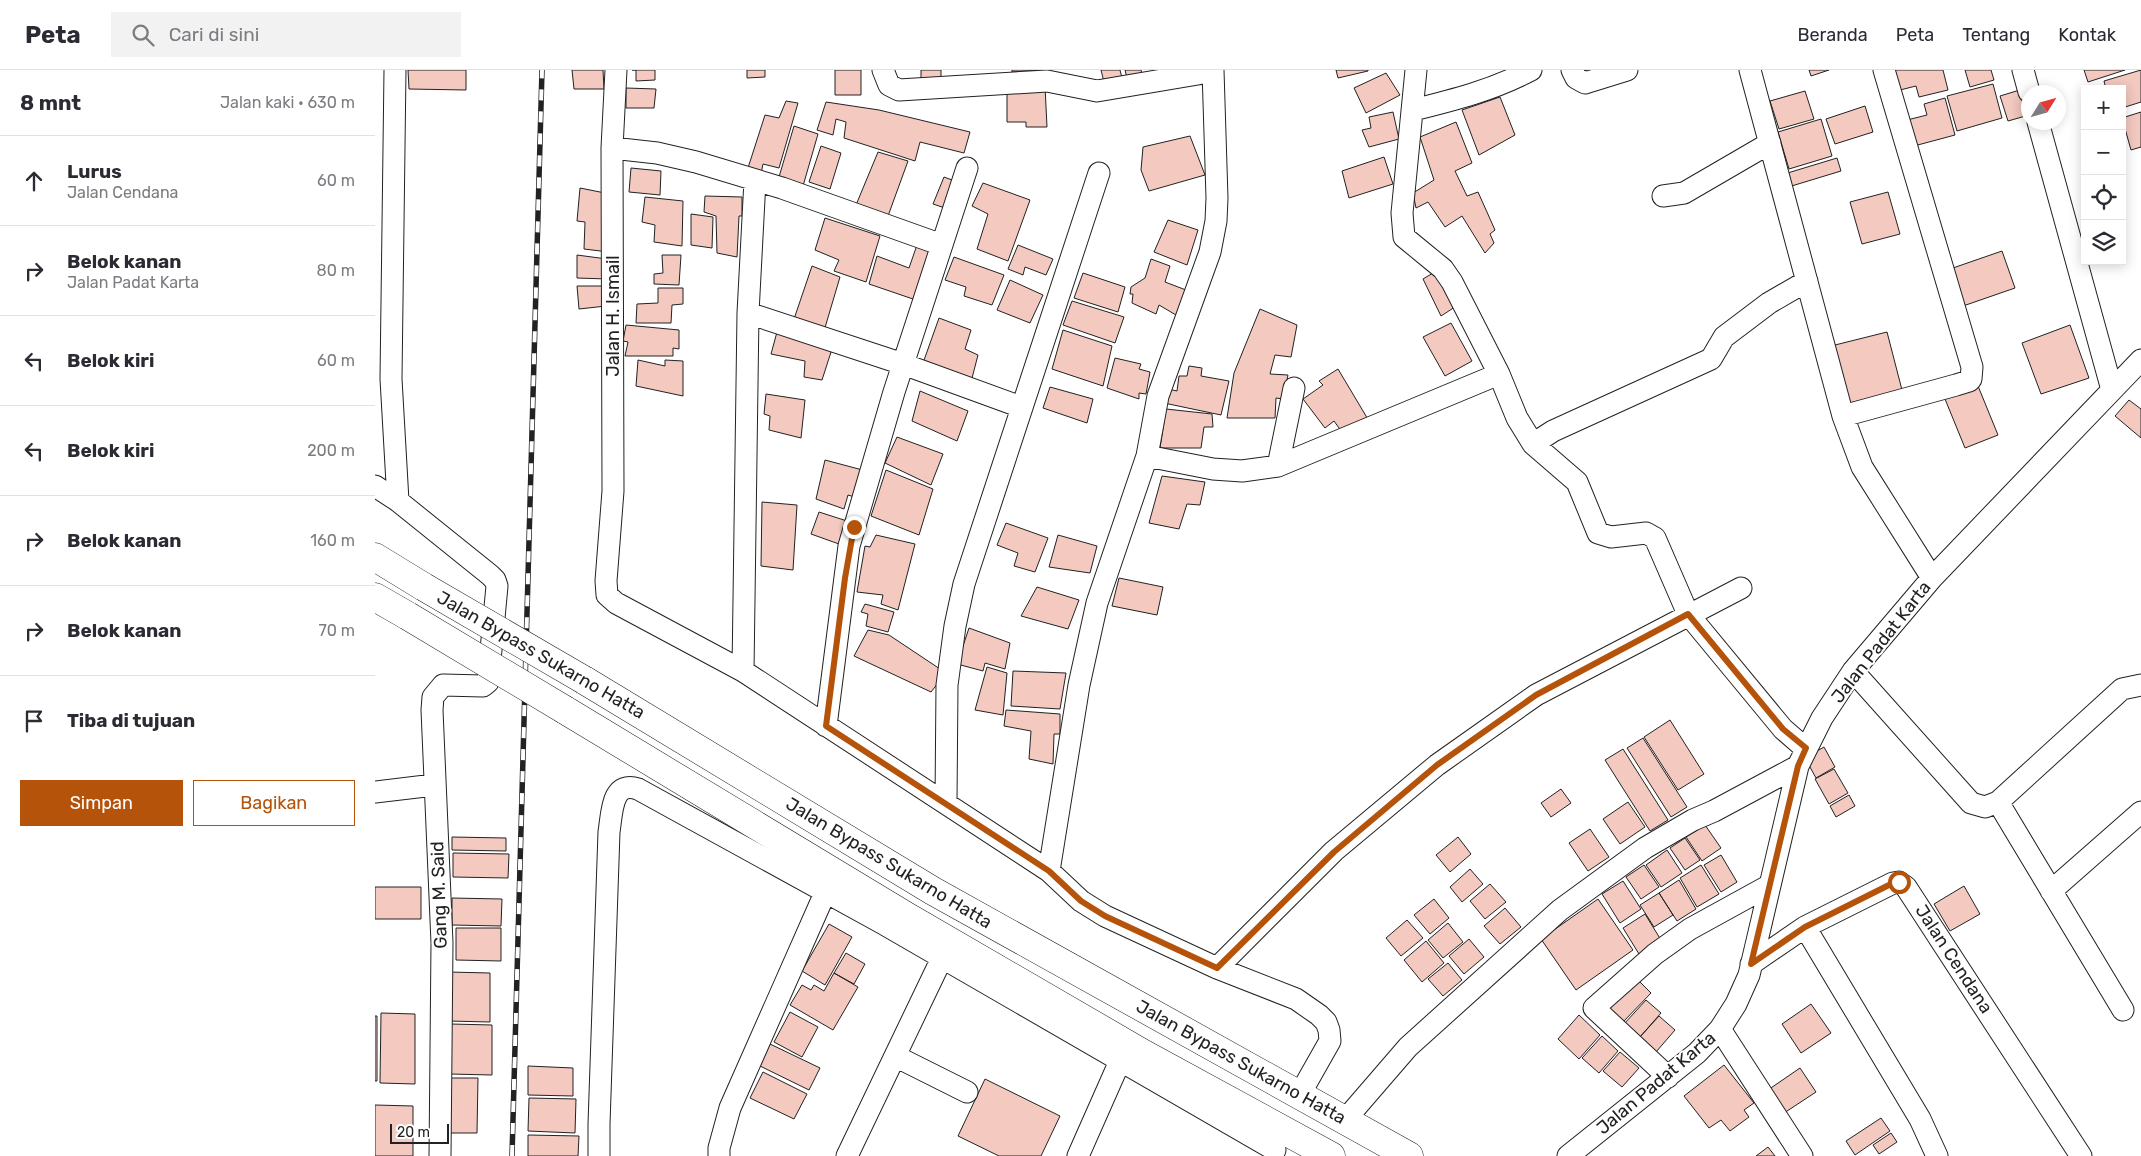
<!DOCTYPE html>
<html lang="id">
<meta charset="utf-8">
<style>
:root{--surface:#fff;--page:#f2f2f3;--text:#2b2b33;--muted:#7c7c81;--line:#e1e1e2;--accent:#b45309}
body{margin:0;font-family:Rubik,sans-serif;background:var(--page);color:var(--text)}
.controls{position:absolute;right:15px;top:15px;display:grid;overflow:hidden;border-radius:0px;box-shadow:0 2px 12px #0003}
.controls button{width:45px;height:45px;display:grid;place-items:center;padding:0;border:0;border-bottom:1px solid var(--line);background:var(--surface);color:var(--text);font:25px sans-serif}
.compass{position:absolute;left:1646px;top:15px;width:45px;height:45px;border-radius:50%;background:var(--surface);box-shadow:0 2px 12px #0003;rotate:53deg}
.scale{position:absolute;left:15px;bottom:12px;width:59px;box-sizing:border-box;padding-left:5px;border:2px solid #222;border-top:0;font-size:14px;line-height:18px;white-space:nowrap;color:#222;-webkit-text-stroke:4px #fff;paint-order:stroke}
.stop{position:absolute;width:15px;height:15px;margin:-11px;border:4px solid #b45309;border-radius:50%;background:#fff}
.stop.end{background:#b45309;border-color:#fff;box-shadow:0 1px 5px #0008}
.list{margin:0;padding:0;list-style:none}
h2{display:flex;justify-content:space-between;align-items:center;height:65px;margin:0;padding:0 20px;font-size:21px}
h2 small{font-size:16px;font-weight:400;color:var(--muted)}
.list li{display:grid;grid-template-columns:32px 1fr auto;gap:15px;align-items:center;box-sizing:border-box;height:90px;padding:0 20px;border-top:1px solid var(--line)}
.list b{display:block;font-size:19px;white-space:nowrap}
.list p{margin:0;font-size:16px;white-space:nowrap;color:var(--muted)}
.list em{font-size:16px;font-style:normal;color:var(--muted)}
.actions{display:flex;gap:10px;padding:15px 20px}
.actions a{flex:1;padding:11px 0;border:1px solid var(--accent);border-radius:0px;text-align:center;font-size:18px;color:var(--accent)}
.actions .main{background:var(--accent);color:#fff}
.icon{flex:none;width:28px;height:28px;fill:none;stroke:currentColor;stroke-width:2;stroke-linecap:round;stroke-linejoin:round}
.map{position:relative;flex:none;width:1766px;height:1086px;overflow:hidden}
header{display:flex;align-items:center;gap:30px;box-sizing:border-box;height:70px;padding:0 25px;background:var(--surface);border-bottom:1px solid var(--line)}
header strong{font-size:24px}
nav{display:flex;gap:28px;margin-inline-start:auto;font-size:18px}
.search{width:350px;height:45px;background:var(--page);display:flex;align-items:center;gap:12px;box-sizing:border-box;padding:0 18px;border-radius:0px;color:var(--muted);font-size:19px}
main{display:flex}
aside{flex:1;background:var(--surface)}
.map>svg:first-child{display:block}
</style>
<header>
<strong>Peta</strong>
<div class="search"><svg class="icon" aria-label="search" viewBox="0 0 24 24"><circle cx="10" cy="10" r="6"/><path d="M15 15l6 6"/></svg>Cari di sini</div>
<nav><a>Beranda</a><a>Peta</a><a>Tentang</a><a>Kontak</a></nav>
</header>
<main>
<aside>
<h2>8 mnt<small>Jalan kaki · 630 m</small></h2>
<ul class="list">
<li><svg class="icon" aria-label="ahead" viewBox="0 0 24 24"><path d="M12 20V5M6 11l6-6 6 6"/></svg><div><b>Lurus</b><p>Jalan Cendana</p></div><em>60 m</em></li>
<li><svg class="icon" aria-label="right" viewBox="0 0 24 24"><path d="M7 20v-9h11M14 6l5 5-5 5"/></svg><div><b>Belok kanan</b><p>Jalan Padat Karta</p></div><em>80 m</em></li>
<li><svg class="icon" aria-label="left" viewBox="0 0 24 24"><path d="M17 20v-9H6M10 6l-5 5 5 5"/></svg><div><b>Belok kiri</b></div><em>60 m</em></li>
<li><svg class="icon" aria-label="left" viewBox="0 0 24 24"><path d="M17 20v-9H6M10 6l-5 5 5 5"/></svg><div><b>Belok kiri</b></div><em>200 m</em></li>
<li><svg class="icon" aria-label="right" viewBox="0 0 24 24"><path d="M7 20v-9h11M14 6l5 5-5 5"/></svg><div><b>Belok kanan</b></div><em>160 m</em></li>
<li><svg class="icon" aria-label="right" viewBox="0 0 24 24"><path d="M7 20v-9h11M14 6l5 5-5 5"/></svg><div><b>Belok kanan</b></div><em>70 m</em></li>
<li><svg class="icon" aria-label="arrive" viewBox="0 0 24 24"><path d="M6 21V4h12l-3 4 3 4H6"/></svg><div><b>Tiba di tujuan</b></div></li>
</ul>
<div class="actions"><a class="main">Simpan</a><a>Bagikan</a></div>
</aside>
<div class="map">
<svg width="1766" height="1086" viewBox="0 0 1766 1086">
<rect width="100%" height="100%" fill="#fff"/>
<!-- building -->
<path fill="#f3c9c0" stroke="#222" d="M 33,0 L 91,0 L 91,20 L 34,19 Z
M 197,0 L 228,0 L 229,19 L 199,19 Z
M 257,0 L 280,0 L 280,10 L 261,11 L 261,0 Z
M 372,0 L 390,0 L 390,7 L 372,8 Z
M 460,0 L 486,0 L 486,25 L 460,25 Z
M 546,0 L 566,0 L 566,8 L 546,8 Z
M 637,0 L 672,0 L 637,2 Z
M 726,0 L 745,0 L 748,12 L 730,16 Z
M 750,0 L 766,0 L 767,4 L 752,8 Z
M 961,0 L 993,0 L 993,1 L 963,8 Z
M 1434,0 L 1454,0 L 1436,6 Z
M 1516,0 L 1568,0 L 1573,20 L 1544,27 L 1541,16 L 1521,21 Z
M 1590,0 L 1616,0 L 1619,10 L 1595,17 Z
M 1709,0 L 1750,0 L 1713,12 Z
M 1766,0 L 1766,32 L 1747,38 L 1747,19 L 1731,19 L 1729,11 Z
M 1011,3 L 1025,25 L 991,43 L 979,18 Z
M 1618,14 L 1627,48 L 1582,61 L 1572,26 Z
M 670,16 L 672,57 L 651,57 L 651,52 L 632,52 L 632,17 Z
M 251,18 L 281,19 L 279,38 L 251,38 Z
M 1648,19 L 1654,36 L 1654,45 L 1633,51 L 1625,26 Z
M 1430,21 L 1439,49 L 1404,59 L 1395,31 Z
M 1125,27 L 1140,65 L 1104,85 L 1087,40 Z
M 1570,28 L 1580,65 L 1539,76 L 1532,50 L 1552,45 L 1549,34 Z
M 411,31 L 423,33 L 404,98 L 388,94 L 386,104 L 372,101 L 390,45 L 404,48 Z
M 451,32 L 504,40 L 595,62 L 589,83 L 545,72 L 540,91 L 469,68 L 471,52 L 461,49 L 458,65 L 442,60 Z
M 1490,36 L 1498,62 L 1460,74 L 1451,49 Z
M 1018,42 L 1024,69 L 994,77 L 987,60 L 996,58 L 994,47 Z
M 1766,42 L 1766,77 L 1756,80 L 1747,48 Z
M 1446,49 L 1457,86 L 1414,99 L 1403,62 Z
M 1081,52 L 1097,93 L 1080,101 L 1092,126 L 1103,122 L 1120,160 L 1115,164 L 1119,173 L 1110,183 L 1087,146 L 1070,157 L 1053,132 L 1041,138 L 1038,123 L 1059,110 L 1045,67 Z
M 419,56 L 443,64 L 428,116 L 404,107 Z
M 815,66 L 830,105 L 774,121 L 766,100 L 768,77 Z
M 446,76 L 466,83 L 455,119 L 434,112 Z
M 503,82 L 533,91 L 513,146 L 481,135 Z
M 1009,87 L 1018,114 L 974,128 L 967,101 Z
M 1462,88 L 1466,101 L 1410,118 L 1406,105 Z
M 256,98 L 286,101 L 285,125 L 254,122 Z
M 569,107 L 585,113 L 576,140 L 558,134 Z
M 608,113 L 655,130 L 633,191 L 602,179 L 613,144 L 597,136 Z
M 205,118 L 235,124 L 234,182 L 209,179 L 210,152 L 202,151 Z
M 1513,122 L 1525,164 L 1487,174 L 1475,132 Z
M 330,126 L 367,127 L 367,146 L 364,146 L 362,187 L 342,183 L 341,146 L 329,142 Z
M 270,127 L 308,131 L 307,176 L 279,172 L 280,155 L 267,152 Z
M 316,144 L 338,147 L 337,178 L 316,175 Z
M 450,148 L 505,166 L 491,212 L 459,201 L 464,190 L 440,180 Z
M 793,150 L 823,160 L 812,195 L 779,182 Z
M 542,175 L 561,182 L 538,229 L 494,214 L 502,186 L 534,198 Z
M 643,175 L 678,189 L 671,205 L 650,197 L 648,205 L 633,199 Z
M 1627,181 L 1640,218 L 1588,236 L 1575,199 Z
M 202,185 L 232,189 L 233,209 L 202,208 Z
M 287,185 L 306,185 L 304,215 L 279,214 L 279,204 L 288,203 Z
M 579,187 L 629,205 L 617,235 L 589,226 L 591,217 L 570,210 Z
M 776,189 L 795,196 L 790,212 L 811,220 L 801,245 L 784,235 L 781,244 L 757,233 L 758,224 L 755,224 L 756,217 L 770,208 Z
M 437,196 L 465,207 L 449,261 L 418,252 Z
M 1063,200 L 1083,235 L 1066,246 L 1048,209 Z
M 708,203 L 750,217 L 743,242 L 699,228 Z
M 635,210 L 668,225 L 655,253 L 622,240 Z
M 202,216 L 231,216 L 231,236 L 204,239 Z
M 283,218 L 308,218 L 308,234 L 297,235 L 296,253 L 261,253 L 262,234 L 283,233 Z
M 697,231 L 749,247 L 740,273 L 688,255 Z
M 885,239 L 922,255 L 916,287 L 900,285 L 895,304 L 913,305 L 908,329 L 901,328 L 900,348 L 852,348 L 859,303 Z
M 564,248 L 596,260 L 590,279 L 603,285 L 596,312 L 548,293 Z
M 1076,253 L 1097,291 L 1070,306 L 1048,267 Z
M 251,255 L 304,260 L 304,279 L 298,278 L 298,286 L 250,286 L 253,272 L 248,271 Z
M 1695,255 L 1714,308 L 1666,324 L 1647,273 Z
M 688,260 L 737,276 L 728,316 L 677,299 Z
M 402,262 L 457,279 L 447,310 L 429,307 L 430,291 L 396,284 Z
M 1512,262 L 1527,320 L 1471,334 L 1456,276 Z
M 740,288 L 766,294 L 764,299 L 775,302 L 771,324 L 764,323 L 764,329 L 732,318 Z
M 263,290 L 290,296 L 290,290 L 308,291 L 308,326 L 261,316 Z
M 814,296 L 827,298 L 826,306 L 854,311 L 846,345 L 789,333 L 793,319 L 802,321 L 804,306 L 812,306 Z
M 963,299 L 994,351 L 969,365 L 959,351 L 950,358 L 928,329 L 948,315 L 944,311 Z
M 1603,316 L 1623,365 L 1590,378 L 1570,329 Z
M 675,317 L 718,329 L 712,353 L 668,338 Z
M 545,321 L 593,341 L 582,371 L 537,351 Z
M 391,324 L 430,330 L 426,368 L 394,360 L 395,346 L 389,344 Z
M 1754,330 L 1766,339 L 1766,368 L 1740,346 Z
M 791,339 L 837,344 L 838,357 L 829,357 L 826,378 L 785,378 Z
M 522,367 L 568,384 L 556,415 L 510,393 Z
M 450,390 L 495,402 L 486,429 L 473,425 L 469,439 L 441,429 Z
M 511,400 L 558,419 L 544,465 L 496,446 Z
M 787,406 L 830,412 L 825,435 L 812,434 L 804,459 L 774,453 Z
M 387,432 L 422,435 L 418,500 L 386,496 Z
M 444,442 L 472,451 L 464,474 L 436,464 Z
M 631,453 L 673,468 L 660,502 L 639,496 L 643,483 L 622,475 Z
M 501,465 L 540,474 L 523,540 L 506,534 L 508,525 L 482,522 L 490,476 L 495,477 Z
M 683,465 L 722,476 L 715,503 L 674,497 Z
M 744,508 L 788,517 L 782,545 L 737,536 Z
M 662,517 L 704,530 L 693,559 L 646,546 Z
M 490,534 L 519,542 L 513,562 L 491,556 L 493,544 L 486,542 Z
M 594,558 L 635,573 L 630,599 L 610,593 L 608,601 L 582,594 Z
M 493,560 L 514,565 L 571,603 L 556,622 L 479,586 Z
M 612,597 L 632,603 L 628,645 L 600,640 Z
M 638,601 L 691,603 L 685,639 L 636,636 Z
M 631,640 L 685,644 L 685,664 L 679,664 L 678,694 L 654,689 L 656,661 L 629,656 Z
M 1295,650 L 1329,704 L 1303,720 L 1269,667 Z
M 1268,668 L 1312,737 L 1296,747 L 1252,678 Z
M 1449,677 L 1460,697 L 1441,708 L 1430,688 Z
M 1248,679 L 1293,750 L 1275,761 L 1230,690 Z
M 1459,699 L 1473,723 L 1454,734 L 1440,709 Z
M 1186,719 L 1196,733 L 1176,747 L 1166,733 Z
M 1474,725 L 1480,736 L 1461,747 L 1455,736 Z
M 1253,732 L 1270,757 L 1245,774 L 1228,749 Z
M 1330,755 L 1346,778 L 1327,791 L 1311,767 Z
M 1215,759 L 1234,787 L 1213,801 L 1194,773 Z
M 77,767 L 131,768 L 131,781 L 77,780 Z
M 1083,767 L 1096,784 L 1075,802 L 1061,785 Z
M 1310,768 L 1325,790 L 1310,800 L 1295,778 Z
M 1292,780 L 1307,803 L 1286,817 L 1271,795 Z
M 78,783 L 134,784 L 133,808 L 78,807 Z
M 1346,785 L 1362,812 L 1346,822 L 1329,795 Z
M 1269,795 L 1284,817 L 1266,829 L 1251,807 Z
M 1326,795 L 1344,824 L 1322,837 L 1305,808 Z
M 1095,799 L 1108,814 L 1087,832 L 1075,817 Z
M 1304,810 L 1321,839 L 1302,851 L 1284,823 Z
M 1248,811 L 1266,839 L 1245,853 L 1227,824 Z
M 1115,814 L 1131,832 L 1110,849 L 1095,831 Z
M 1589,816 L 1605,844 L 1575,861 L 1559,834 Z
M 0,817 L 46,817 L 46,849 L 0,849 Z
M 1284,823 L 1298,845 L 1279,857 L 1265,835 Z
M 77,828 L 127,829 L 126,856 L 77,855 Z
M 1059,829 L 1074,848 L 1055,864 L 1039,845 Z
M 1223,829 L 1258,880 L 1201,920 L 1166,869 Z
M 1130,838 L 1146,857 L 1125,874 L 1109,856 Z
M 1270,844 L 1286,870 L 1264,884 L 1248,858 Z
M 1032,850 L 1048,868 L 1026,886 L 1011,868 Z
M 1073,853 L 1088,872 L 1068,888 L 1053,870 Z
M 454,854 L 477,867 L 450,915 L 427,901 Z
M 81,858 L 126,858 L 126,891 L 81,890 Z
M 1094,869 L 1109,887 L 1089,904 L 1074,886 Z
M 1051,871 L 1069,893 L 1047,912 L 1029,890 Z
M 471,883 L 490,894 L 479,914 L 459,903 Z
M 1073,893 L 1087,910 L 1068,926 L 1053,909 Z
M 73,902 L 115,903 L 115,952 L 73,951 Z
M 459,903 L 483,917 L 458,960 L 415,935 L 427,915 L 436,920 L 439,915 L 449,921 Z
M 1259,906 L 1276,923 L 1248,952 L 1231,935 Z
M 1271,930 L 1286,943 L 1264,968 L 1249,954 Z
M 1436,934 L 1456,963 L 1426,983 L 1407,954 Z
M 415,942 L 443,957 L 427,987 L 399,972 Z
M 6,943 L 40,944 L 40,1014 L 5,1013 Z
M 1204,945 L 1225,965 L 1204,989 L 1183,969 Z
M 0,946 L 2,946 L 2,1011 L 0,1011 Z
M 1284,946 L 1300,960 L 1281,982 L 1265,967 Z
M 76,954 L 117,955 L 117,1005 L 75,1004 Z
M 1227,966 L 1243,981 L 1224,1003 L 1207,988 Z
M 395,974 L 445,998 L 434,1020 L 385,996 Z
M 1245,982 L 1264,998 L 1247,1017 L 1228,1001 Z
M 1349,995 L 1379,1033 L 1369,1040 L 1374,1047 L 1355,1061 L 1346,1050 L 1334,1058 L 1309,1026 Z
M 153,996 L 198,998 L 198,1026 L 153,1025 Z
M 1425,998 L 1441,1022 L 1406,1045 L 1390,1022 Z
M 388,1002 L 432,1024 L 419,1049 L 375,1028 Z
M 72,1008 L 103,1008 L 102,1063 L 71,1063 Z
M 610,1009 L 685,1046 L 666,1086 L 624,1086 L 583,1066 Z
M 154,1028 L 201,1029 L 200,1063 L 153,1061 Z
M 0,1035 L 38,1036 L 38,1086 L 0,1086 Z
M 1506,1048 L 1515,1061 L 1480,1085 L 1471,1071 Z
M 1516,1063 L 1522,1072 L 1504,1084 L 1498,1075 Z
M 153,1065 L 204,1066 L 203,1086 L 153,1086 Z
M 1393,1077 L 1400,1086 L 1381,1086 Z"/>
<g fill="none" stroke-linecap="round" stroke-linejoin="round">
<defs>
<path id="minor" d="M 20,0 L 16,309 L 23,431 L 115,505 L 120,510 L 122,516 L 113,612 L 108,616 L 68,615 L 58,627 L 57,640 L 67,873 L 65,1086
M 241,0 L 237,78 L 238,421 L 231,511 L 232,525 L 241,533 L 368,601 L 674,801 L 706,831 L 730,846 L 842,898 L 921,929 L 944,945 L 951,952 L 954,960 L 955,971 L 925,1024
M 508,0 L 514,15 L 524,20 L 672,11 L 722,21 L 823,4 L 833,0
M 1041,0 L 1027,143 L 1029,167 L 1068,199 L 1077,212 L 1124,304 L 1142,348 L 1158,374 L 1202,412 L 1223,463 L 1236,467 L 1271,463 L 1280,468 L 1313,544 L 1408,659 L 1431,679
M 1197,0 L 1201,8 L 1210,13 L 1252,0
M 1375,0 L 1468,346 L 1487,397 L 1557,508
M 1648,0 L 1654,22
M 1038,40 C 1079,30 1118,20 1156,0
M 1663,52 L 1737,320
M 237,78 L 282,83 L 321,92 L 407,118 L 567,175
M 1288,126 L 1309,123 L 1395,73
M 373,243 L 528,294 L 646,337
M 1468,346 L 1581,315 L 1594,311 L 1596,309 L 1597,297 L 1509,0
M 1158,374 L 1178,361 L 1336,289 L 1349,267 L 1394,233 L 1432,211
M 772,386 L 838,399 L 867,401 L 903,396 L 1124,304
M 903,396 L 919,318
M 0,416 L 23,431
M 368,601 L 373,243 L 380,110
M 1478,601 L 1596,733 L 1610,737 L 1623,732 L 1747,619 L 1766,615
M 451,656 L 474,476 L 519,322 L 592,98
M 0,722 L 59,715
M 571,732 L 572,615 L 580,556 L 589,514 L 724,103
M 1623,732 L 1748,940
M 674,801 L 704,615 L 722,533 L 772,386 L 783,326 L 835,182 L 841,151 L 842,128 L 838,0
M 1676,821 L 1766,742
M 1430,857 L 1545,1049 L 1562,1086
M 1376,894 L 1430,857 L 1518,813 L 1524,812 L 1531,817 L 1706,1086
M 842,898 L 959,781 L 1062,695 L 1161,625 L 1366,518
M 1345,959 L 1427,1086
M 520,986 L 592,1022
M 1293,1007 L 1219,938 L 1280,884 L 1315,859 L 1395,815
M 970,1050 L 1033,977 L 1185,840 L 1270,778 L 1318,750 L 1339,741 L 1423,696
M 224,1086 L 224,1054 L 234,762 C 237,744 236,710 263,719 L 507,853 L 900,1080
M 344,1086 L 344,1078 L 355,1038 L 450,823
M 472,1086 L 567,888
M 703,1086 L 745,991
M 1193,1086 L 1322,983 L 1345,959 L 1361,934 L 1374,905 L 1423,696 L 1447,648 L 1478,601 L 1557,508 L 1766,290"/>
<path id="highway" d="M 0,487 L 49,517
M 0,527 L 33,546
M 209,610 L 558,821 L 1034,1086
M 190,640 L 531,846 L 769,984 L 956,1086"/>
</defs>
<!-- minor casing -->
<use href="#minor" stroke="#222" stroke-width="23"/>
<!-- highway casing -->
<use href="#highway" stroke="#222" stroke-width="29"/>
<!-- minor -->
<use href="#minor" stroke="#fff" stroke-width="21"/>
<!-- highway -->
<use href="#highway" stroke="#fff" stroke-width="28"/>
<defs>
<path id="rail" d="M 137,1086 L 167,0"/>
</defs>
<!-- rail casing -->
<use href="#rail" stroke="#222" stroke-width="5.5"/>
<!-- rail -->
<use href="#rail" stroke="#fff" stroke-width="4" stroke-dasharray="11" stroke-linecap="butt"/>
<defs>
<path id="highway-bridge" d="M 49,517 L 209,610
M 33,546 L 190,640"/>
</defs>
<!-- highway-bridge casing -->
<use href="#highway-bridge" stroke="#222" stroke-width="29" stroke-linecap="butt"/>
<!-- highway-bridge -->
<use href="#highway-bridge" stroke="#fff" stroke-width="28"/>
</g>
<g fill="none" stroke-linecap="round" stroke-linejoin="round">
<!-- route -->
<path stroke="#b45309" stroke-width="6" d="M 479,457 L 470,508 L 451,656 L 674,801 L 706,831 L 730,846 L 842,898 L 959,782 L 1062,695 L 1161,625 L 1313,544 L 1408,659 L 1431,678 L 1423,696 L 1376,894 L 1430,857 L 1518,813 L 1524,812"/>
</g>
<g text-anchor="middle" dominant-baseline="central" stroke-width="4" stroke-linejoin="round" paint-order="stroke">
<!-- street labels -->
<g font-size="18" fill="#222" stroke="#fff">
<text transform="translate(238 246) rotate(-90)">Jalan H. Ismail</text>
<text transform="translate(1506 572) rotate(-52)">Jalan Padat Karta</text>
<text transform="translate(166 585) rotate(30)">Jalan Bypass Sukarno Hatta</text>
<text transform="translate(514 793) rotate(31)">Jalan Bypass Sukarno Hatta</text>
<text transform="translate(64 825) rotate(-92)">Gang M. Said</text>
<text transform="translate(1579 889) rotate(57)">Jalan Cendana</text>
<text transform="translate(866 992) rotate(29)">Jalan Bypass Sukarno Hatta</text>
<text transform="translate(1281 1013) rotate(-40)">Jalan Padat Karta</text>
</g>
</g>
</svg>
<div class="controls">
<button>+</button>
<button>−</button>
<button><svg class="icon" aria-label="locate" viewBox="0 0 24 24"><circle cx="12" cy="12" r="6"/><path d="M12 2v4M12 18v4M2 12h4M18 12h4"/></svg></button>
<button><svg class="icon" aria-label="layers" viewBox="0 0 24 24"><path d="M12 4l9 5-9 5-9-5zM3 14l9 5 9-5"/></svg></button>
</div>
<svg class="compass" viewBox="-18 -18 36 36"><path d="M0-13l5 13h-10z" fill="#e53935"/><path d="M0 13l5-13h-10z" fill="#7c7c81"/></svg>
<div class="scale">20 m</div>
<div class="stop" style="left:1524px;top:812px"></div>
<div class="stop end" style="left:479px;top:457px"></div>
</div>
</main>
